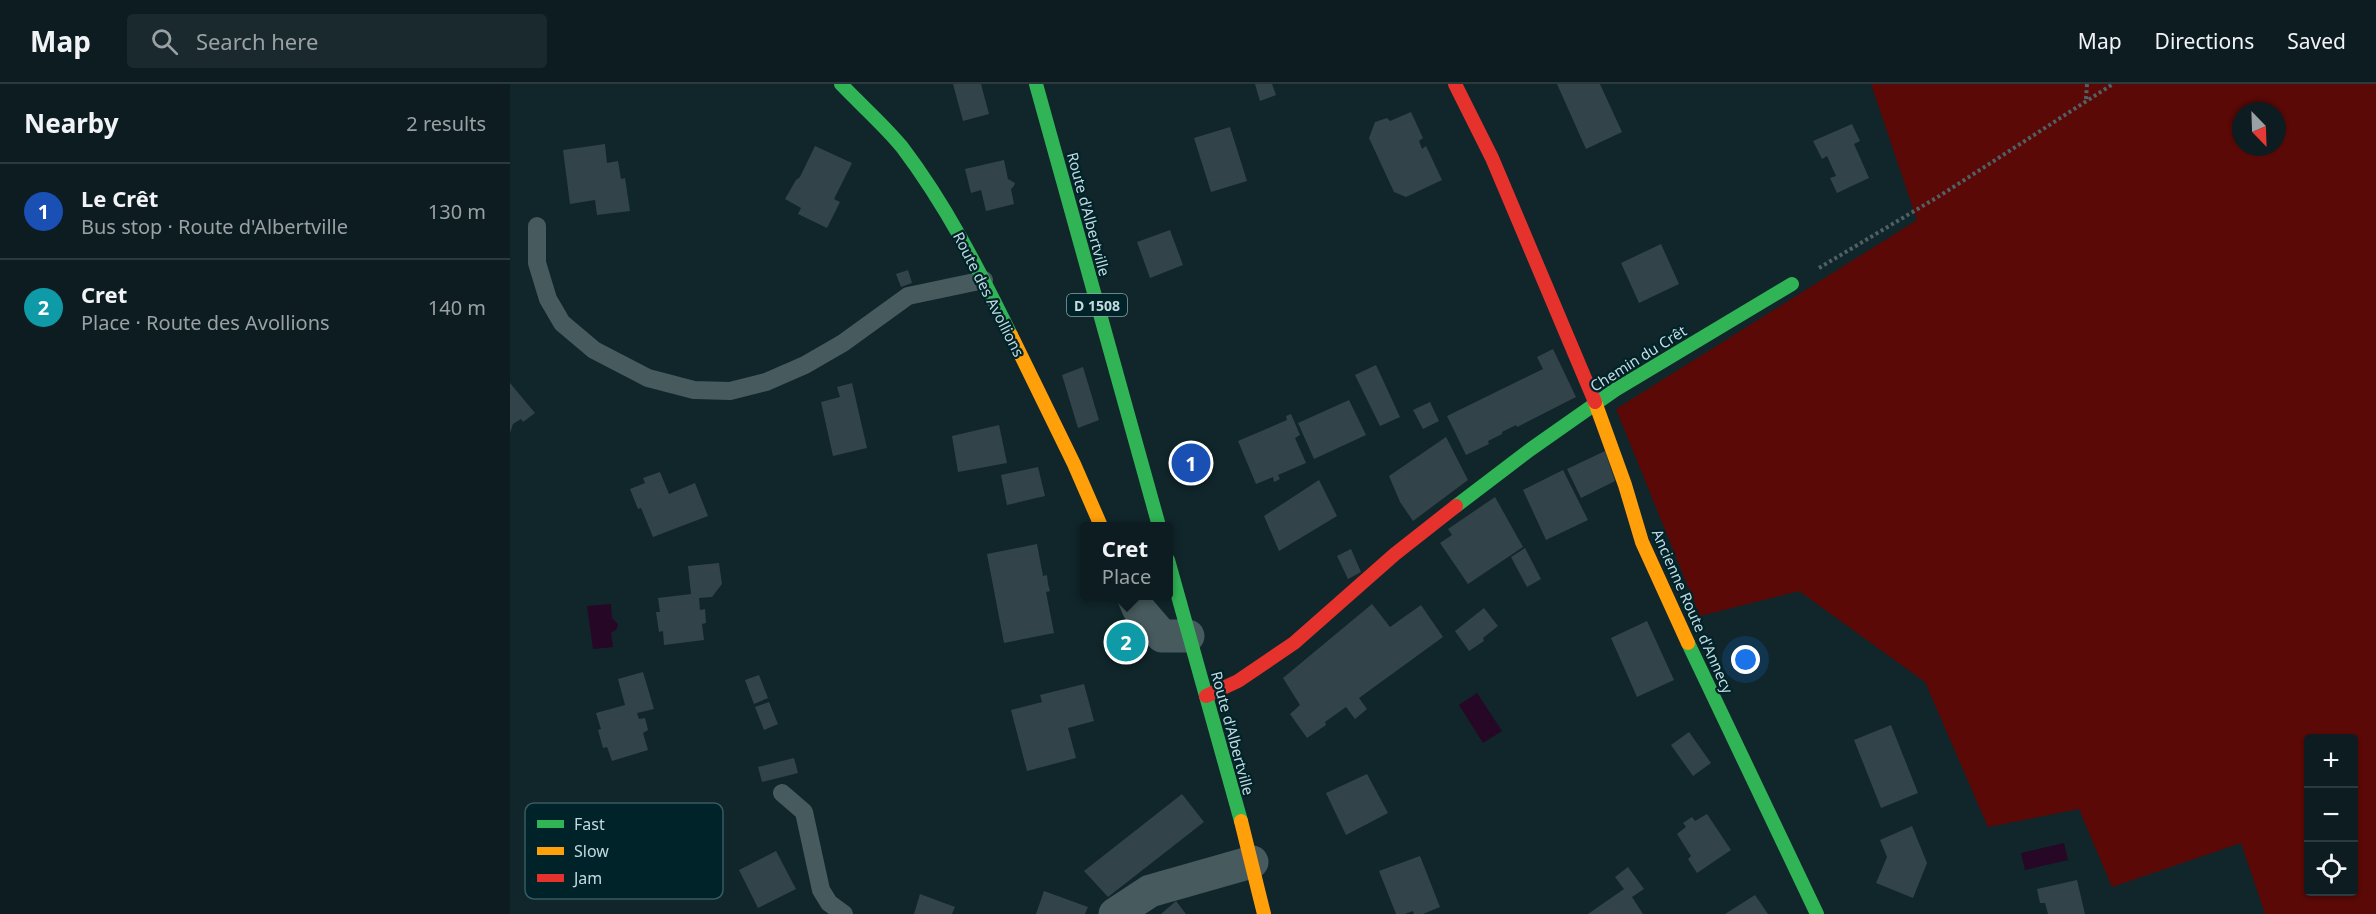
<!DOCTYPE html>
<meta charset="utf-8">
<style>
:root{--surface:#0c1c20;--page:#1a292d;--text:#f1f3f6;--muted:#9aa1a5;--line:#2c3a3e;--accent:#1a73e8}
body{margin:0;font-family:"Noto Sans",sans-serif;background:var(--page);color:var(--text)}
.controls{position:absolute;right:18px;bottom:18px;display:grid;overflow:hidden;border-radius:6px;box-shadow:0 2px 4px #0004}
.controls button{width:54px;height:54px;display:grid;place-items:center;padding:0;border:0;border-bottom:2px solid var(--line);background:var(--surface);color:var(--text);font:30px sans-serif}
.compass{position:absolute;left:1722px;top:18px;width:54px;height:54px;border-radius:50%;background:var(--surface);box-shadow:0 2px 4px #0004;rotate:157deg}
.you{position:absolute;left:1236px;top:576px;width:21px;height:21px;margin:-15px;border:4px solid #fff;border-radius:50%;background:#1a73e8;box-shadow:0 0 0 9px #1a73e833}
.badge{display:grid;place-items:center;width:39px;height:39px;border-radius:50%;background:var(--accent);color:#fff;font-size:20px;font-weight:700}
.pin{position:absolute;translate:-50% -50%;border:3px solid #fff;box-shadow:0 2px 6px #0006}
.popup{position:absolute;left:570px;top:438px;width:93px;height:78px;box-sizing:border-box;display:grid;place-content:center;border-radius:6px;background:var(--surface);filter:drop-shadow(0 2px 4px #0005);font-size:20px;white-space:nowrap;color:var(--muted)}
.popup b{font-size:22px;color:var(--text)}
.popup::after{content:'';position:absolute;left:50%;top:100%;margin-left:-12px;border:12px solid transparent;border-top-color:var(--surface)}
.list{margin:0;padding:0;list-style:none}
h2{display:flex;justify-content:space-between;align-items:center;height:78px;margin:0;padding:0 24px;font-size:26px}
h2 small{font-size:20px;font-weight:400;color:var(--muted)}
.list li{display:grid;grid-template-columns:39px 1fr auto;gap:18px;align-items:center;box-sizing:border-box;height:96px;padding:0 24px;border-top:2px solid var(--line)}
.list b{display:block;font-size:22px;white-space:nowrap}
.list p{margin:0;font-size:20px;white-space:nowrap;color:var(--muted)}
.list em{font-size:20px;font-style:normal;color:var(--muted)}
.icon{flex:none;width:33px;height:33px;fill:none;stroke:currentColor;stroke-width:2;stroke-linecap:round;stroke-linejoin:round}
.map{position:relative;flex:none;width:1866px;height:830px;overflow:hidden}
header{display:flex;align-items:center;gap:36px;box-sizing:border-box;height:84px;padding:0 30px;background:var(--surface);border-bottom:2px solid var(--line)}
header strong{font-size:28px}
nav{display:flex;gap:33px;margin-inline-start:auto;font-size:21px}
.search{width:420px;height:54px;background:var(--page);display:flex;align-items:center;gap:15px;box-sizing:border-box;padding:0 21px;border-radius:6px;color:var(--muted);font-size:22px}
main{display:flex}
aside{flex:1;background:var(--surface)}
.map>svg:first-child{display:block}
</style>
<header>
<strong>Map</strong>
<div class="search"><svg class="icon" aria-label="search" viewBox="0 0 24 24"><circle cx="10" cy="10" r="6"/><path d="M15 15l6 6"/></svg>Search here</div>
<nav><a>Map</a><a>Directions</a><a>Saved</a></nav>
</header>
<main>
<aside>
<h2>Nearby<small>2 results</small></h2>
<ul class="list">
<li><span class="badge" style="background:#1a4fb4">1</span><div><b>Le Crêt</b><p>Bus stop · Route d'Albertville</p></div><em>130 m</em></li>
<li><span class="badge" style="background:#0f9aa8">2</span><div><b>Cret</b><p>Place · Route des Avollions</p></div><em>140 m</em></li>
</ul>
</aside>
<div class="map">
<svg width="1866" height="830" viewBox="0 0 1866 830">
<rect width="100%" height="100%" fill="#10262a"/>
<!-- green -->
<path fill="#5a0906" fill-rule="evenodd" d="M 1361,0 L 1866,0 L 1866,830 L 1755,830 L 1731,759 L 1602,803 L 1569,725 L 1478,743 L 1415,598 L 1289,507 L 1190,532 L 1106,325 L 1407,136 ZM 1731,27 L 1767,27 L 1767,63 L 1731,63 ZM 1798,654 L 1844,654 L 1844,808 L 1798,808 Z"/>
<!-- water -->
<path fill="#260725" d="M 101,520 L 102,534 L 108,540 L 107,545 L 101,549 L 103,563 L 83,565 L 77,522 Z
M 967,609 L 992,647 L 973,659 L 949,621 Z
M 1554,759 L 1558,776 L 1515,786 L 1511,769 Z"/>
<!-- building -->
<path fill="#324449" d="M 443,0 L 471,0 L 479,30 L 453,37 Z
M 745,0 L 762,0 L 766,11 L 750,17 Z
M 1047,0 L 1090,0 L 1112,48 L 1076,65 Z
M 901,28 L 913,54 L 909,57 L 912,65 L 916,62 L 932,96 L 896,113 L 884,108 L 859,54 L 865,38 L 877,34 L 880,37 Z
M 1342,40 L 1350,57 L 1344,60 L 1359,94 L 1327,109 L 1320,94 L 1326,92 L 1317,72 L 1312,75 L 1303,57 Z
M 720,43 L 737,97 L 701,108 L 684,54 Z
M 95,60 L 97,79 L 108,77 L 111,95 L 115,94 L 120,127 L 87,131 L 85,116 L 60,120 L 53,66 Z
M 305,62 L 342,79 L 324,115 L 330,118 L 317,144 L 288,130 L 291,124 L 275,115 L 286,96 L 290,93 Z
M 494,76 L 498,95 L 505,99 L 504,102 L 501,105 L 504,120 L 476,127 L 471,106 L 461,109 L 455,85 Z
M 660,146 L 673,181 L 640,194 L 627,158 Z
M 1151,160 L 1169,200 L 1129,219 L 1111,179 Z
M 398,186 L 402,199 L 391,203 L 386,190 Z
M 1043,265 L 1066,313 L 1007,343 L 1006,341 L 992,348 L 992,350 L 978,357 L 979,360 L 956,371 L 937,332 L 1033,285 L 1027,273 Z
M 866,281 L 890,333 L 870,342 L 845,291 Z
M 573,283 L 589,336 L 568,344 L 552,291 Z
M 0,299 L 25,329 L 13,338 L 11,335 L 3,340 L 0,349 Z
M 342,299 L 357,364 L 323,372 L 311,318 L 330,313 L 327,303 Z
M 839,316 L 856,351 L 804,375 L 788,339 Z
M 920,318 L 929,337 L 913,345 L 903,326 Z
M 781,330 L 790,351 L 785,354 L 796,379 L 768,391 L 770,395 L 764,398 L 763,393 L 746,400 L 728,357 L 777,336 L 776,332 Z
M 489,341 L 497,379 L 448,388 L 442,352 Z
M 936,353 L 958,396 L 903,437 L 890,418 L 879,392 Z
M 1095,367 L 1105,397 L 1071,414 L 1057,385 Z
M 528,383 L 535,412 L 497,421 L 491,391 Z
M 1053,386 L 1078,436 L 1036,456 L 1013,406 Z
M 150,388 L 159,410 L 185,399 L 198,432 L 143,453 L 131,424 L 128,425 L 120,405 L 135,399 L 133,394 Z
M 809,396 L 827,432 L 769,467 L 754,432 Z
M 985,413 L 1013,463 L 958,500 L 930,459 L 942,451 L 938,445 Z
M 527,460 L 533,492 L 537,491 L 538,500 L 540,507 L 536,508 L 544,549 L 494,559 L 477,470 Z
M 1015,464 L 1031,495 L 1017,503 L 1001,473 Z
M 841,465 L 851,488 L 838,495 L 827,472 Z
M 209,479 L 212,500 L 202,513 L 189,514 L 190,526 L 195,525 L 196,539 L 192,540 L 194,556 L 154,561 L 153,547 L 149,548 L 146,528 L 150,528 L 148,514 L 181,510 L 178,482 Z
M 862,520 L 880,543 L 911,521 L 933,553 L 849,614 L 857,625 L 845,635 L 836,623 L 815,638 L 816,641 L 797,654 L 780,630 L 790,621 L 773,594 Z
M 974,524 L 988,542 L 973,554 L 974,557 L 959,567 L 945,547 Z
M 1137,537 L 1164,596 L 1127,613 L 1101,554 Z
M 617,545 L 626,565 L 615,570 L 605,551 Z
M 133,588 L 144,625 L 127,629 L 129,635 L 135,634 L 138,646 L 133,649 L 138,666 L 102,677 L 97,663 L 93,664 L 88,646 L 91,645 L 86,629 L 115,621 L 108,595 Z
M 249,591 L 258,614 L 244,620 L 235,596 Z
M 574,600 L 584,637 L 558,644 L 566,674 L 517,687 L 501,626 L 532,618 L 530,611 Z
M 259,618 L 268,640 L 254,646 L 245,623 Z
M 1381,641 L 1408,709 L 1371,724 L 1344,656 Z
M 1179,648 L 1201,679 L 1183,692 L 1161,661 Z
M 284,674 L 288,689 L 252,698 L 248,683 Z
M 857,690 L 878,729 L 836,751 L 816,709 Z
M 672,710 L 694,738 L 598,813 L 574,787 Z
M 1197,730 L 1221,766 L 1187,789 L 1178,775 L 1181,772 L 1167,750 L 1176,743 L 1173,739 L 1182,733 L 1185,737 Z
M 1402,742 L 1417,779 L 1403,814 L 1366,799 L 1377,773 L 1370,756 Z
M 266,767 L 286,805 L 248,824 L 229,786 Z
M 910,772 L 930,823 L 913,830 L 904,830 L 903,827 L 895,830 L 886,830 L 869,787 Z
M 1118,783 L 1134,805 L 1122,813 L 1133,830 L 1078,830 L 1114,805 L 1105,793 Z
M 1567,796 L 1575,830 L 1538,830 L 1535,819 L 1530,819 L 1527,805 Z
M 534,807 L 578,823 L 575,830 L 526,830 Z
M 410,810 L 445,823 L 442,830 L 404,830 Z
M 1245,811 L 1258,830 L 1215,830 Z
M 666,817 L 676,830 L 651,830 Z"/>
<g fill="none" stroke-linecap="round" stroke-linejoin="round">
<!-- path -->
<path stroke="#506063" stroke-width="4" stroke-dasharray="3 3" stroke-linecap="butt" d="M 1576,15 L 1577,0
M 1309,184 L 1431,111 L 1603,0"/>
<!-- lane -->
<path stroke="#475a5d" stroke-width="18" d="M 27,142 L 27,179 L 38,215 L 52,239 L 84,266 L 138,294 L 184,306 L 220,307 L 256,298 L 295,281 L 333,259 L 398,212 L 474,196
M 272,709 L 294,728 L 311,806 L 319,819 L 334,830"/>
<!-- street -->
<path stroke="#475a5d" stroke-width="33" d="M 623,512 L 628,524 L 652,552 L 678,552
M 605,830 L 640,807 L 742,778"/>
<!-- fast -->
<path stroke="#30b455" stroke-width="14" d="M 331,0 C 351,21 374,41 392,63 C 436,121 469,186 501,251
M 526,0 L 649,442
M 946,422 L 1021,365 L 1105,306 L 1282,200
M 658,476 L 731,737
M 1178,559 L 1307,830"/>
<!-- slow -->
<path stroke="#ff9f0a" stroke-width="14" d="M 501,251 L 564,380 L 591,442
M 1085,318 L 1115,401 L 1132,458 L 1178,559
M 731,737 L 754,830"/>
<!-- jam -->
<path stroke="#e5322d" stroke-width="14" d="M 945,0 L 982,74 L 1085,318
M 696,612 L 728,597 L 784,559 L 885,470 L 946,422"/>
</g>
<g text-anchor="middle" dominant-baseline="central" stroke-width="4.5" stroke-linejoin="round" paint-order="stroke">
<!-- shield labels -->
<rect fill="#002329" stroke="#88a4a9" stroke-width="1.5" x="557" y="210" width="60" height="22" rx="4.5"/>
<g font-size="14" font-weight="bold" fill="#c2dbe0">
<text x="587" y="221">D 1508</text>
</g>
<!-- street labels -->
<g font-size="15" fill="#c2dbe0" stroke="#002329">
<text transform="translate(579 130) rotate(75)">Route d'Albertville</text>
<text transform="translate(479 210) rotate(63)">Route des Avollions</text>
<text transform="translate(1128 274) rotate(-32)">Chemin du Crêt</text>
<text transform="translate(1183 527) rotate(66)">Ancienne Route d'Annecy</text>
<text transform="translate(723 649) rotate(75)">Route d'Albertville</text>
</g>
</g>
<!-- legend -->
<rect x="15" y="719" width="198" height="96" rx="9" fill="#002329" stroke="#3a5a60" stroke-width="1.5"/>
<rect x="27" y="736" width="27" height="8" fill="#30b455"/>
<rect x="27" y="763" width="27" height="8" fill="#ff9f0a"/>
<rect x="27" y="790" width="27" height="8" fill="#e5322d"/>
<g font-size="16" fill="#c2dbe0">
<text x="64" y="746">Fast</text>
<text x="64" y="773">Slow</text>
<text x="64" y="800">Jam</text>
</g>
</svg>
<div class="controls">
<button>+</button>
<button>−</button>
<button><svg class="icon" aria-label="locate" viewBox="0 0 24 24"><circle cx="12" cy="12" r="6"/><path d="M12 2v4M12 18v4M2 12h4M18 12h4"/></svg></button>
</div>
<svg class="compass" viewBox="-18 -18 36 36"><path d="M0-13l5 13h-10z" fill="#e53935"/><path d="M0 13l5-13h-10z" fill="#9aa1a5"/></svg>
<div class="you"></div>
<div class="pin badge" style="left:681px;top:379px;background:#1a4fb4">1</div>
<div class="pin badge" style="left:616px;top:558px;background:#0f9aa8">2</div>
<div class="popup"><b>Cret</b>Place</div>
</div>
</main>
